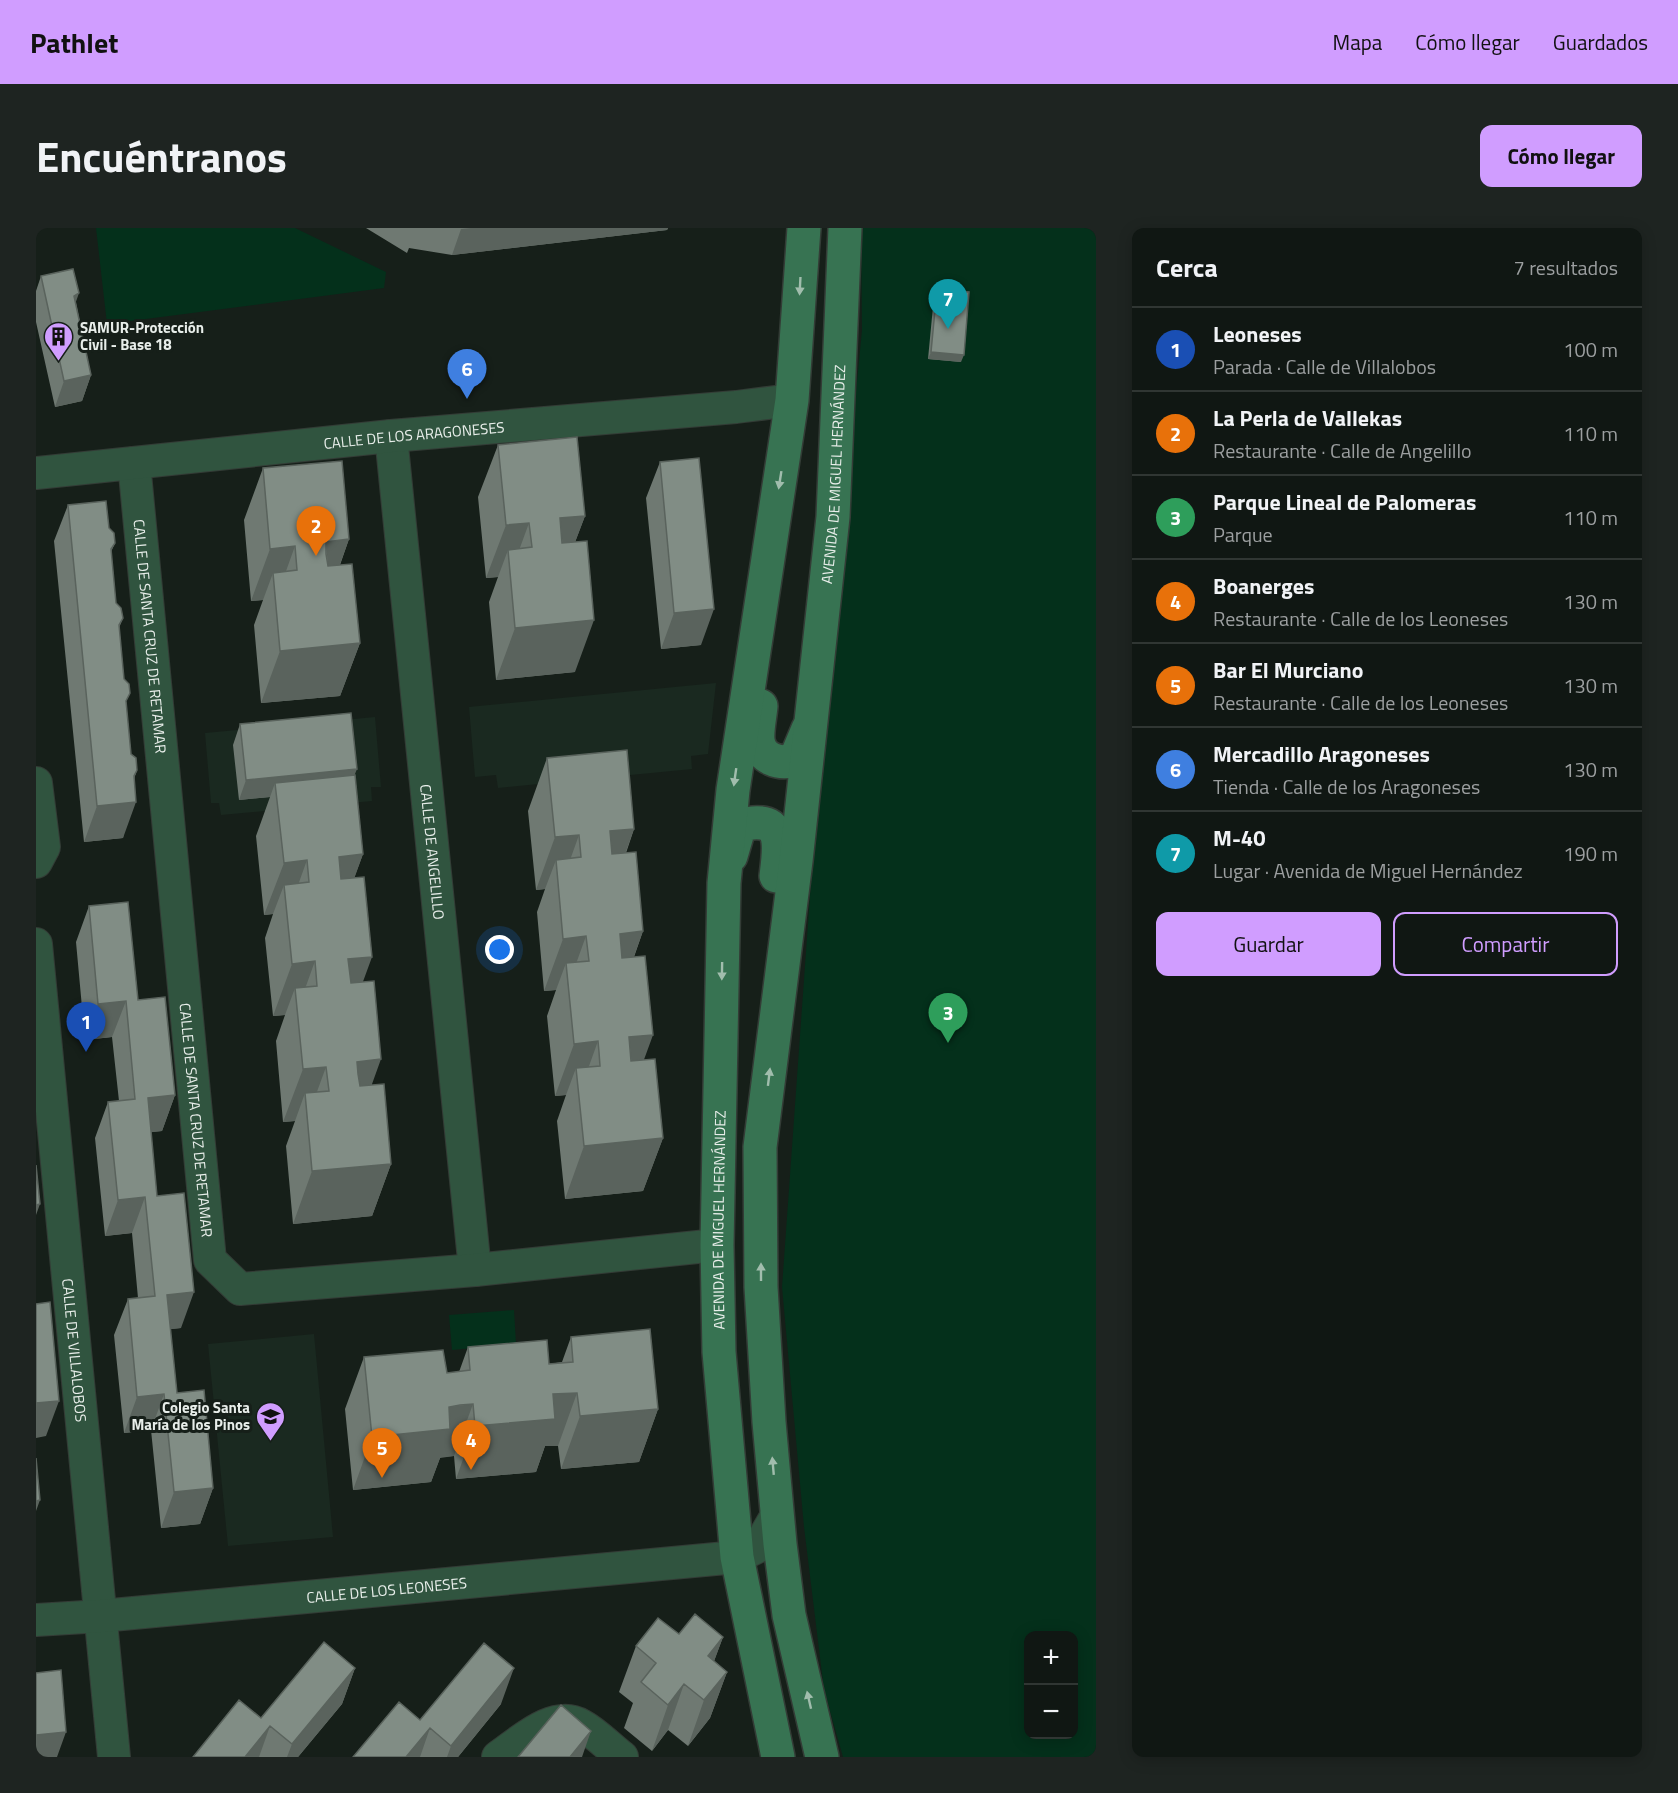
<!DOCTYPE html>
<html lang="es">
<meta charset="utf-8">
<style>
:root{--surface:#101713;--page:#1e2421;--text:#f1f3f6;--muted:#9c9fa0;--line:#303633;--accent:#d09dff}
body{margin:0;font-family:"Titillium Web",sans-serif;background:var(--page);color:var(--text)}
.controls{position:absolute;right:18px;bottom:18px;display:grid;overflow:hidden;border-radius:12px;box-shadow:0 3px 15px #0003}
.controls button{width:54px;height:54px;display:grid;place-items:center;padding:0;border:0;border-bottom:2px solid var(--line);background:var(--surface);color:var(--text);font:30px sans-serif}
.you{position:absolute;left:464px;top:722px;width:21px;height:21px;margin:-15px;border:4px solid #fff;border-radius:50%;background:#1a73e8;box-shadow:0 0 0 9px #1a73e833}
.badge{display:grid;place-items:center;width:39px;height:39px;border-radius:50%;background:var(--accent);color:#fff;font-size:20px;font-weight:700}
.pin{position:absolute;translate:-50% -50px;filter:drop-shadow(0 2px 3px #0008)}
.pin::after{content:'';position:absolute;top:32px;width:21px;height:18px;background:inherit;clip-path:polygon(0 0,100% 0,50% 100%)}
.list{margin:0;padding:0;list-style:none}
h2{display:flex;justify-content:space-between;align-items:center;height:78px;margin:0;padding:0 24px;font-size:26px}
h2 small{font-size:20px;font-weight:400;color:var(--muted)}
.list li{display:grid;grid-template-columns:39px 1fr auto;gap:18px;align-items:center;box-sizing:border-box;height:84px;padding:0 24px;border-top:2px solid var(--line)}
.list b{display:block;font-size:22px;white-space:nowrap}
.list p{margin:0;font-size:20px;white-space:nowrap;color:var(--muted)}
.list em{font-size:20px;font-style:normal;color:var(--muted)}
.actions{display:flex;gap:12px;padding:18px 24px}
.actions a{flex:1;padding:14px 0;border:2px solid var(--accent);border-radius:12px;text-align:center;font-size:21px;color:var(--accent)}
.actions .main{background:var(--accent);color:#111}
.map{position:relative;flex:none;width:1060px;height:1529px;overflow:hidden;border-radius:12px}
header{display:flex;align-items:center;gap:36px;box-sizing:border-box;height:84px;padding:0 30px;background:var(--accent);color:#111}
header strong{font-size:28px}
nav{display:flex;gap:33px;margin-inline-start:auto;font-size:21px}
.intro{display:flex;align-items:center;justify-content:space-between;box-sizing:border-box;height:144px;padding:0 36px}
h1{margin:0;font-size:42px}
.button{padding:15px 27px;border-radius:12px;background:var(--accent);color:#111;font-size:21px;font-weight:700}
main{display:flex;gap:36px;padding:0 36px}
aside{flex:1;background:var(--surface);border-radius:12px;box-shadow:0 3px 15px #0003}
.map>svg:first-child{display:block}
</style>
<header>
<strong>Pathlet</strong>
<nav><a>Mapa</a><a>Cómo llegar</a><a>Guardados</a></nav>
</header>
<div class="intro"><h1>Encuéntranos</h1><a class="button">Cómo llegar</a></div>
<main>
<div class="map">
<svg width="1060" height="1529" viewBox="0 0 1060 1529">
<rect width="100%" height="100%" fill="#161f19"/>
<!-- built -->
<path fill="#1a2920" d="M 680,455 L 672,526 L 655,528 L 656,541 L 462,560 L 460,547 L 439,549 L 433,479 Z
M 339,489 L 345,559 L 335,559 L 336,573 L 185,587 L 183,575 L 175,575 L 169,505 Z
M 278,1106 L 297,1309 L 192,1318 L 172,1116 Z"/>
<!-- green -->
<path fill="#04301b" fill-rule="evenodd" d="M 60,0 L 259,0 L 350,44 L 348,60 L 71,96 Z
M 825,0 L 1060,0 L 1060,1529 L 807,1529 L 788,1462 L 768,1299 L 746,1059 L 781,570 L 826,102 ZM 993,1408 L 1038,1408 L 1038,1506 L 993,1506 Z
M 478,1082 L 480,1116 L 416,1122 L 413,1087 Z"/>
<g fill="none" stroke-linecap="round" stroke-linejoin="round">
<defs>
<g id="street">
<path id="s1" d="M 355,208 L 439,1042"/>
<path id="s2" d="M 98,235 L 174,1032 L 204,1061 L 439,1042 L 681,1017"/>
<path id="s3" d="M 0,245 L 355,208 L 700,179 L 756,172"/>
<path d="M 0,555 L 8,619 L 0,634"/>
<path id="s4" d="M 0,716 L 78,1529"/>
<path id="s5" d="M 0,1392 L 65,1388 L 701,1329 L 723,1318 L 741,1287"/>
<path d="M 462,1529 C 484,1514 518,1481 545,1497 C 560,1505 573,1519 586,1529"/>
</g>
<g id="secondary">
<path d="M 725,478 C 724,489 721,502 722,512 C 724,531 744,537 759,532 L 772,501"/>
<path d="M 695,628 L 704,597 C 749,586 744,616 740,648"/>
<path id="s6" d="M 742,1529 L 701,1329 L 683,1124 L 681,1017 L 688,655 L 697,562 L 756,172 L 768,0"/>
<path id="s7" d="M 786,1529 L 753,1387 L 744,1316 L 733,1194 L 725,1059 L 724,919 L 760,633 L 797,289 L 809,0"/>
</g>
</defs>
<!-- street casing -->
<use href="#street" stroke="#333c36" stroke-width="34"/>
<!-- secondary casing -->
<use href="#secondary" stroke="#333c36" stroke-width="36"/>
<!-- street -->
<use href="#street" stroke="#30543f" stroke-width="32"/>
<!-- secondary -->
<use href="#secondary" stroke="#377352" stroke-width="33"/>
</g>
<!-- wall -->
<path fill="#6f7972" d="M 330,0 L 632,0 L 631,2 L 416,27 L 373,20 L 371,25 Z
M 5,48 L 40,75 L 55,147 L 46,173 L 19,179 L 0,94 L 0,63 Z
M 901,61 L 925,134 L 892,131 L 898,68 Z
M 462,217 L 549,288 L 539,314 L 539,444 L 460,452 L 453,374 L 462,349 L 450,350 L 442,269 Z
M 624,234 L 665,417 L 625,421 L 610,270 Z
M 227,240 L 313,311 L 304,337 L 324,415 L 304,468 L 225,475 L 218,397 L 227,372 L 215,373 L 208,292 Z
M 32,277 L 73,300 L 79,315 L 75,324 L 80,375 L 87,390 L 83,400 L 95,526 L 101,542 L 98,551 L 87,610 L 48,614 L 18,313 Z
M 204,496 L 319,547 L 327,626 L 318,650 L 336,857 L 355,936 L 336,988 L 257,996 L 250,918 L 259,893 L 247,894 L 240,813 L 249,787 L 237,788 L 229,710 L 237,686 L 228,687 L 220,608 L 234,569 L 203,572 L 197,517 Z
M 511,530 L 598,601 L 590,625 L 607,703 L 598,729 L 608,832 L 627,910 L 607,963 L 529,971 L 521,893 L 530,867 L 519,868 L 511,788 L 520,762 L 508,763 L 501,684 L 509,661 L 500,662 L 492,583 Z
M 53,678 L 102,772 L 139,867 L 126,903 L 115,904 L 121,968 L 145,1100 L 134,1101 L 141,1165 L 177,1260 L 164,1296 L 125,1300 L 115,1202 L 88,1205 L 78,1107 L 92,1071 L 102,1070 L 96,1005 L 69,1008 L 59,910 L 72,874 L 83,873 L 76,809 L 49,812 L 40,714 Z
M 535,1109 L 622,1181 L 603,1234 L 525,1241 L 522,1218 L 509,1218 L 500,1244 L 420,1251 L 418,1228 L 405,1229 L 404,1230 L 395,1254 L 317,1262 L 309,1181 L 328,1129 L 411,1145 L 423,1144 L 432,1119 L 513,1136 L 526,1134 Z
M 687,1409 L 678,1433 L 691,1444 L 674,1490 L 652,1518 L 632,1502 L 616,1523 L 588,1500 L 597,1475 L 583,1464 L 600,1418 Z
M 319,1440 L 306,1476 L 262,1529 L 157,1529 L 225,1490 Z
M 465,1476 L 422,1529 L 317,1529 L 384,1492 Z"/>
<!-- shaded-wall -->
<path fill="#5a635d" d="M 435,0 L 632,0 L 631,2 L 416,27 L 425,1 Z
M 43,65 L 34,91 L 38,68 Z
M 895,124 L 928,127 L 925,134 L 892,131 Z
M 55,147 L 46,173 L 19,179 L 28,153 Z
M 549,288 L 529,341 L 524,290 Z
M 493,295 L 474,347 L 472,322 L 462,349 L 450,350 L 470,297 Z
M 313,311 L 294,364 L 290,314 Z
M 259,318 L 240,371 L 237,345 L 227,372 L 215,373 L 234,321 Z
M 678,381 L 665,417 L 625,421 L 638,385 Z
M 558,392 L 539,444 L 460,452 L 479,400 Z
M 324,415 L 304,468 L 225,475 L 244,423 Z
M 321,541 L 313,561 L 239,555 L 234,569 L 203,572 L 210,552 Z
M 101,542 L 89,575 L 100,574 L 87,610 L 48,614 L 61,578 L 98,548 Z
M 598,601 L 579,654 L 574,603 Z
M 543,607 L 524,660 L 520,632 L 509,661 L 500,662 L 519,609 Z
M 327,626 L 308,679 L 303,629 Z
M 271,632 L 252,685 L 248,657 L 237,686 L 228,687 L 248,635 Z
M 607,703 L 588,756 L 584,706 Z
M 550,708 L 532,758 L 530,735 L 520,762 L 508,763 L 527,711 Z
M 336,729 L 317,781 L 312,731 Z
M 279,733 L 261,783 L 259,760 L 249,787 L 237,788 L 256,736 Z
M 90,773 L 76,809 L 49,812 L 62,776 Z
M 617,807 L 598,859 L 593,809 Z
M 562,813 L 543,866 L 540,840 L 530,867 L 519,868 L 538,816 Z
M 345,831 L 326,884 L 321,834 Z
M 290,839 L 271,891 L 269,865 L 259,893 L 247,894 L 267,841 Z
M 139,867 L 126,903 L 99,906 L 112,870 Z
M 627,910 L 607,963 L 529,971 L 548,918 Z
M 355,936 L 336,988 L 257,996 L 276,943 Z
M 109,969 L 96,1005 L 69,1008 L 82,972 Z
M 4,976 L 0,987 L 0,977 Z
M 158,1064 L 145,1100 L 118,1103 L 131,1067 Z
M 541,1165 L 522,1218 L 509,1218 L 500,1244 L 420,1251 L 439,1198 L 517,1166 Z
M 128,1166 L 115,1202 L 88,1205 L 101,1169 Z
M 23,1173 L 10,1208 L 0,1210 L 0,1175 Z
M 437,1176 L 418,1228 L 404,1230 L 395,1254 L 317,1262 L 336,1209 L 413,1179 Z
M 622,1181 L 603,1234 L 525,1241 L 544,1188 Z
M 177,1260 L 164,1296 L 125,1300 L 138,1264 Z
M 4,1272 L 0,1283 L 0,1273 Z
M 687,1409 L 670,1455 L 672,1428 Z
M 319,1440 L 306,1476 L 262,1529 L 251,1529 L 256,1516 Z
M 478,1440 L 465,1476 L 422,1529 L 411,1529 L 415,1518 Z
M 691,1444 L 674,1490 L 652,1518 L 668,1472 Z
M 648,1456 L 632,1502 L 616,1523 L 632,1477 Z
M 234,1498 L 223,1529 L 209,1529 Z
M 394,1500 L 384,1529 L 370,1529 Z
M 555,1503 L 546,1529 L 534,1529 Z
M 30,1504 L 21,1529 L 0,1529 L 0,1507 Z"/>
<!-- building -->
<path fill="#818d85" stroke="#5a635d" stroke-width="1.5" d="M 37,41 L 43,65 L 38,68 L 55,147 L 28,153 L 5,48 Z
M 901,61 L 933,64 L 928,127 L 895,124 Z
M 541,209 L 549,288 L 524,290 L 526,315 L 551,313 L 558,392 L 479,400 L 472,322 L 496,319 L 493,295 L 470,297 L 462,217 Z
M 663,230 L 678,381 L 638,385 L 624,234 Z
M 306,233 L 313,311 L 290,314 L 290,326 L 292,338 L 316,336 L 324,415 L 244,423 L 237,345 L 261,342 L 259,318 L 234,321 L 227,240 Z
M 70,273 L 73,300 L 78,305 L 79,315 L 75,321 L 80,375 L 85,380 L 87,390 L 83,397 L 88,451 L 93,456 L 94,465 L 90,473 L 95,526 L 100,530 L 101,542 L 98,548 L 100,574 L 61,578 L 32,277 Z
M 315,485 L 321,541 L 210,552 L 204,496 Z
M 591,522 L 598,601 L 574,603 L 576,626 L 600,624 L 607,703 L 584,706 L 586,730 L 609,728 L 617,807 L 593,809 L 595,833 L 619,831 L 627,910 L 548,918 L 540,840 L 564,838 L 563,824 L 562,813 L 538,816 L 530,735 L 553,733 L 550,708 L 527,711 L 520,632 L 545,629 L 543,607 L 519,609 L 511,530 Z
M 319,547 L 327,626 L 303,629 L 305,651 L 328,649 L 336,729 L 312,731 L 315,755 L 338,753 L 345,831 L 321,834 L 322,846 L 324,858 L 348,856 L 355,936 L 276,943 L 269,865 L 293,863 L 290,839 L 267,841 L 259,760 L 281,758 L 279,733 L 256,736 L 248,657 L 273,654 L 271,632 L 248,635 L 239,555 Z
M 92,674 L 102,772 L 129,769 L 139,867 L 112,870 L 121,968 L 148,965 L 158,1064 L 131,1067 L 141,1165 L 168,1162 L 177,1260 L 138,1264 L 128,1166 L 101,1169 L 92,1071 L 119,1068 L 109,969 L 82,972 L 72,874 L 99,871 L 90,773 L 62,776 L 53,678 Z
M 0,937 L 4,976 L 0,977 Z
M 14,1074 L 23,1173 L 0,1175 L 0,1076 Z
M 614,1101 L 622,1181 L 544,1188 L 541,1165 L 517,1166 L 519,1191 L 439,1198 L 437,1176 L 424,1177 L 413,1179 L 414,1201 L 336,1209 L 328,1129 L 407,1122 L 411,1145 L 434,1142 L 432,1119 L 511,1112 L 513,1136 L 537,1134 L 535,1109 Z
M 0,1230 L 4,1272 L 0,1273 Z
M 659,1386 L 687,1409 L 672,1428 L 691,1444 L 668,1472 L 648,1456 L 632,1477 L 605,1454 L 620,1435 L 600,1418 L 622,1390 L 643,1406 Z
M 288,1414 L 319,1440 L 256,1516 L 234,1498 L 209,1529 L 157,1529 L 203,1472 L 225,1490 Z
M 448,1415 L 478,1440 L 415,1518 L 394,1500 L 370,1529 L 317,1529 L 363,1474 L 384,1492 Z
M 25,1442 L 30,1504 L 0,1507 L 0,1445 Z
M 525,1477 L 555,1503 L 534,1529 L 482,1529 Z"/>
<!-- one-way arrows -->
<defs><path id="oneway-solid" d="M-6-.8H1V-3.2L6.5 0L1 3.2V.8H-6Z" transform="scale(1.5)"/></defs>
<g fill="#a1bdad">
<use href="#oneway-solid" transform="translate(764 58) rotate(93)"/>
<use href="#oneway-solid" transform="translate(744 252) rotate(99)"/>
<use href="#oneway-solid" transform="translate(699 549) rotate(98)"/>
<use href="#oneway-solid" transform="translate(686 743) rotate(91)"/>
<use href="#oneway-solid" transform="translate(733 849) rotate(-83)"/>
<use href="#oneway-solid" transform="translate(725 1044) rotate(-90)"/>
<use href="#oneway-solid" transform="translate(737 1238) rotate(-95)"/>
<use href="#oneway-solid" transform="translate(773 1472) rotate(-103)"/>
</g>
<!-- icons -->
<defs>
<symbol id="building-pin" viewBox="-11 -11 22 30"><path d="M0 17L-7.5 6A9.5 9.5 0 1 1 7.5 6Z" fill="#d09dff" stroke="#161f19"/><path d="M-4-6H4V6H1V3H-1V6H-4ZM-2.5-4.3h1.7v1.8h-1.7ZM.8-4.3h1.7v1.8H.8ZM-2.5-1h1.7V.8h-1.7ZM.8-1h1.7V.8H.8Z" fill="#111"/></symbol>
<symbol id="school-pin" viewBox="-11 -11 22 30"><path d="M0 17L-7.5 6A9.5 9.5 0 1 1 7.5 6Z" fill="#d09dff" stroke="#161f19"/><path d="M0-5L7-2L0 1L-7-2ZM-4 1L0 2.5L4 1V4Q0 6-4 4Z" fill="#111"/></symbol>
</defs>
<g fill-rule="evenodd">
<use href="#building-pin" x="6" y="92" width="33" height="45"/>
<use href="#school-pin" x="218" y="1172" width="33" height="45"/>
</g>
<g text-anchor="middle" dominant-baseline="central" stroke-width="6" stroke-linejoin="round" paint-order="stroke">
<!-- poi labels -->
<g font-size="15" font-weight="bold" fill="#e8eeea" stroke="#161f19" text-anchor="start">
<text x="44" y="99">SAMUR-Protección<tspan x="44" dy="17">Civil - Base 18</tspan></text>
<text x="214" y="1179" text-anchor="end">Colegio Santa<tspan x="214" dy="17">María de los Pinos</tspan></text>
</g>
<!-- street labels -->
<g font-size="15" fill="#e8eeea" stroke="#161f19">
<text stroke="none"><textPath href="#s3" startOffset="380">CALLE DE LOS ARAGONESES</textPath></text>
<text stroke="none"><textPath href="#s7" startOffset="1292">AVENIDA DE MIGUEL HERNÁNDEZ</textPath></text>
<text stroke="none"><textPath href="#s2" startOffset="174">CALLE DE SANTA CRUZ DE RETAMAR</textPath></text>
<text stroke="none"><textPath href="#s1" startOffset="418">CALLE DE ANGELILLO</textPath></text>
<text stroke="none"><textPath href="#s2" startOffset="660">CALLE DE SANTA CRUZ DE RETAMAR</textPath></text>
<text stroke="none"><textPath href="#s6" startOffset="542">AVENIDA DE MIGUEL HERNÁNDEZ</textPath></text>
<text stroke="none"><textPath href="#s4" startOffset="408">CALLE DE VILLALOBOS</textPath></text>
<text stroke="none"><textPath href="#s5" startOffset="352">CALLE DE LOS LEONESES</textPath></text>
</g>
</g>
</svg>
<div class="controls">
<button>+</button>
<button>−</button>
</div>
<div class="you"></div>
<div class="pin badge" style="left:50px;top:824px;background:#1a4fb4">1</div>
<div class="pin badge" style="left:280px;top:328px;background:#e8710a">2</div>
<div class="pin badge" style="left:912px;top:815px;background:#2e9e5b">3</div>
<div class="pin badge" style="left:435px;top:1242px;background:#e8710a">4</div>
<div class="pin badge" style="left:346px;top:1250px;background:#e8710a">5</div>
<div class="pin badge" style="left:431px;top:171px;background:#3f7fe0">6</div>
<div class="pin badge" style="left:912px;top:101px;background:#0f9aa8">7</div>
</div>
<aside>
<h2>Cerca<small>7 resultados</small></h2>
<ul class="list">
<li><span class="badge" style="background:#1a4fb4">1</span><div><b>Leoneses</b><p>Parada · Calle de Villalobos</p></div><em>100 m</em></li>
<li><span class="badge" style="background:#e8710a">2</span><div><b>La Perla de Vallekas</b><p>Restaurante · Calle de Angelillo</p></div><em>110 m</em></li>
<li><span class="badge" style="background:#2e9e5b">3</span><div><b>Parque Lineal de Palomeras</b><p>Parque</p></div><em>110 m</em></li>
<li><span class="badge" style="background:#e8710a">4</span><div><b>Boanerges</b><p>Restaurante · Calle de los Leoneses</p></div><em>130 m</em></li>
<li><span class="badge" style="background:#e8710a">5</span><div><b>Bar El Murciano</b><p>Restaurante · Calle de los Leoneses</p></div><em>130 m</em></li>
<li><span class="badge" style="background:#3f7fe0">6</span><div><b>Mercadillo Aragoneses</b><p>Tienda · Calle de los Aragoneses</p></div><em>130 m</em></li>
<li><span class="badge" style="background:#0f9aa8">7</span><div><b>M-40</b><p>Lugar · Avenida de Miguel Hernández</p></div><em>190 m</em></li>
</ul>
<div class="actions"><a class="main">Guardar</a><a>Compartir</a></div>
</aside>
</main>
